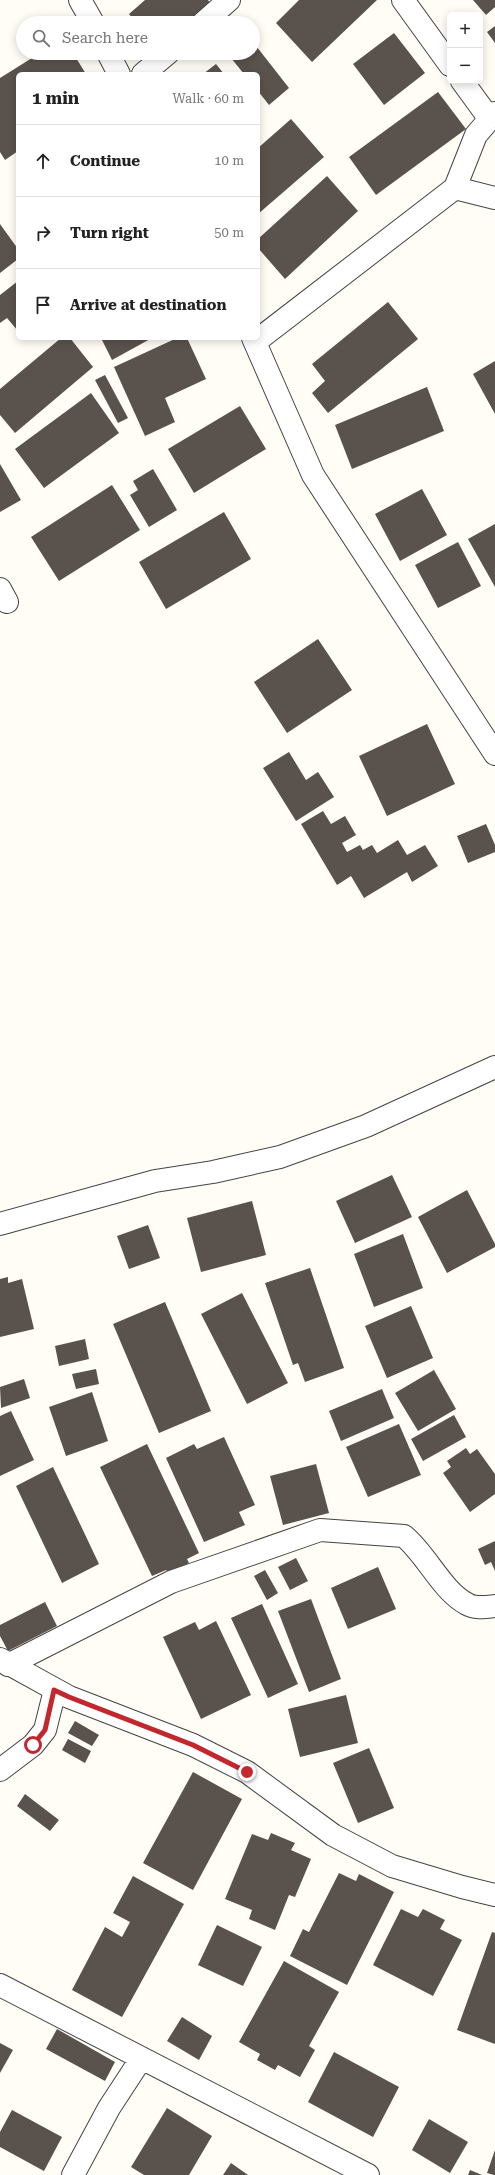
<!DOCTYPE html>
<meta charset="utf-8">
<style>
:root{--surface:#fff;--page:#f6f6f6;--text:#222;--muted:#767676;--line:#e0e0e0}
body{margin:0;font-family:"Roboto Serif",serif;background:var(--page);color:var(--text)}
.controls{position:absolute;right:12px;top:12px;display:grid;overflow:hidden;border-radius:6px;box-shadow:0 2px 10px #0003}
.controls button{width:36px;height:36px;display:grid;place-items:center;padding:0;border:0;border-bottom:1px solid var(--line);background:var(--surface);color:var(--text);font:20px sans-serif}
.stop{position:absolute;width:12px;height:12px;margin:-9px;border:3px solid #c4262e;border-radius:50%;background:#fff}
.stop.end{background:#c4262e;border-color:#fff;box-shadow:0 1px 4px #0008}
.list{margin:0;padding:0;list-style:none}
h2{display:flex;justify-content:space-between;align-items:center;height:52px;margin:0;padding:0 16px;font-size:17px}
h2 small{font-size:13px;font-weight:400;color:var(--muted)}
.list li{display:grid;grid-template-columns:26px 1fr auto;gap:12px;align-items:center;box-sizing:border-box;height:72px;padding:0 16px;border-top:1px solid var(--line)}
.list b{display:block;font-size:15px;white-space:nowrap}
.list em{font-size:13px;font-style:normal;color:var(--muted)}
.icon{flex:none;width:22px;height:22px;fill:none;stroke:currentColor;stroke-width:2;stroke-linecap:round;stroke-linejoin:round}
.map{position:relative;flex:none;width:495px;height:2175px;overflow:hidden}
.search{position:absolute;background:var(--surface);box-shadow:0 2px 10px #0003;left:16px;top:16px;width:244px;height:44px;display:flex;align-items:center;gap:10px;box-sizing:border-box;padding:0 14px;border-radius:22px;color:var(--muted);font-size:15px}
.panel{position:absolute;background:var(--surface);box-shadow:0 2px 10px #0003;left:16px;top:72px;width:244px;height:268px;border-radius:6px}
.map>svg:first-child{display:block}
</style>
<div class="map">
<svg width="495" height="2175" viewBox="0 0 495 2175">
<rect width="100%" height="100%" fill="#fffdf5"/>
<!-- building -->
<path fill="#5a524d" d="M 145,0 L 208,0 L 211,4 L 190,23 L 136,23 L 129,14 Z
M 299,0 L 377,0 L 312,62 L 276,23 Z
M 473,0 L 495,0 L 495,7 L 486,15 Z
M 495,26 L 495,43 L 487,32 Z
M 394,33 L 425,73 L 384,105 L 353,64 Z
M 253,42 L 289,88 L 269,105 L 258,91 L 258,74 L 244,74 L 227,53 L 253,53 Z
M 40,53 L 73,53 L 86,74 L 18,74 L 18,151 L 5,160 L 0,152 L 0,78 Z
M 216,64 L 224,74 L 203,74 Z
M 438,92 L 466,129 L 376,195 L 349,157 Z
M 291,119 L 324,157 L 258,214 L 258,148 Z
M 327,176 L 358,211 L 285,279 L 258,248 L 258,239 Z
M 0,224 L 18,249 L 18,259 L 0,273 Z
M 18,281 L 18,331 L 7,318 L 0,323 L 0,295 Z
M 388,302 L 418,339 L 328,413 L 312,393 L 325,381 L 312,364 Z
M 61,338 L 70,338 L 93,367 L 15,433 L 0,415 L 0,389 Z
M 101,338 L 152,338 L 112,360 Z
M 177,338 L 187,338 L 206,379 L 165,398 L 175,422 L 145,436 L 114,367 Z
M 495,361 L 495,414 L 473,374 Z
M 105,375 L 128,418 L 118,423 L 95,380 Z
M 427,387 L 444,431 L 352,469 L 335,425 Z
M 91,393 L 119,433 L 44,488 L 15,449 Z
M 240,406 L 266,449 L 194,493 L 168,449 Z
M 0,464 L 21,500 L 0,512 Z
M 153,469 L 177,510 L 149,527 L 130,495 L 138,490 L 133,481 Z
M 112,485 L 140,530 L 59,581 L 31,537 Z
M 422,489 L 447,535 L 400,561 L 375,514 Z
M 224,512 L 251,559 L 166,609 L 139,562 Z
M 495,524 L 495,587 L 468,539 Z
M 458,542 L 481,586 L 438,608 L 415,565 Z
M 318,639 L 352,690 L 287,733 L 254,682 Z
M 427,724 L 455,784 L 387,816 L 359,756 Z
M 289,752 L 306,780 L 318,772 L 334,797 L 296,821 L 263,768 Z
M 323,811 L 331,824 L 345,816 L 356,835 L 342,843 L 347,852 L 360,845 L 363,850 L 372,845 L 377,853 L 398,840 L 407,855 L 425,845 L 438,866 L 412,882 L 407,872 L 364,898 L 351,876 L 337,885 L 301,824 Z
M 486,824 L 495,845 L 495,852 L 468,863 L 457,836 Z
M 392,1175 L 412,1217 L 355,1243 L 336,1201 Z
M 467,1190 L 495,1244 L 495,1247 L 447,1273 L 418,1217 Z
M 252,1201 L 266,1255 L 201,1272 L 187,1218 Z
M 148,1225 L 160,1258 L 129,1269 L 117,1236 Z
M 403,1234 L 423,1288 L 374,1307 L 354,1254 Z
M 310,1268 L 344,1368 L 305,1382 L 298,1363 L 293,1365 L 265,1283 Z
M 8,1277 L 8,1283 L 22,1279 L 34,1329 L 0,1337 L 0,1279 Z
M 242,1293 L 288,1383 L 247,1404 L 201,1314 Z
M 165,1302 L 211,1411 L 159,1433 L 113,1324 Z
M 411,1306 L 433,1358 L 387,1378 L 365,1326 Z
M 85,1339 L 89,1359 L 59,1366 L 55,1346 Z
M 96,1369 L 99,1384 L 76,1389 L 72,1374 Z
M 434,1370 L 456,1409 L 418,1431 L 395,1393 Z
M 24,1379 L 30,1398 L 1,1408 L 0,1387 Z
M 382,1389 L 394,1418 L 341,1441 L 329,1411 Z
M 92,1392 L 108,1441 L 66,1456 L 49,1407 Z
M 11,1411 L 34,1460 L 0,1476 L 0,1416 Z
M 454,1415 L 466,1437 L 423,1461 L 411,1439 Z
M 399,1424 L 421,1475 L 368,1497 L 346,1447 Z
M 224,1437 L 255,1505 L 239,1512 L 245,1525 L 204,1542 L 166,1458 L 194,1444 L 197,1449 Z
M 147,1444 L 199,1553 L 187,1559 L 189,1563 L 168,1573 L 166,1570 L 152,1576 L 100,1467 Z
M 466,1448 L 470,1454 L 477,1449 L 495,1474 L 495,1494 L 470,1512 L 443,1473 L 451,1467 L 447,1461 Z
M 316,1464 L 329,1513 L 283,1525 L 270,1476 Z
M 53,1467 L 99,1564 L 62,1583 L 16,1486 Z
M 495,1541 L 495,1571 L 491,1562 L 485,1565 L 478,1549 Z
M 296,1558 L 308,1581 L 290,1590 L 278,1567 Z
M 378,1567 L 396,1609 L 348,1629 L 331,1588 Z
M 265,1570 L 278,1593 L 267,1600 L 254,1576 Z
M 311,1599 L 341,1679 L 309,1692 L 278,1611 Z
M 45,1602 L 57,1626 L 8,1651 L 0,1636 L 0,1625 Z
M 262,1604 L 298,1684 L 268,1698 L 231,1618 Z
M 216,1621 L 251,1695 L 201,1719 L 163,1637 L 195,1622 L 199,1630 Z
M 346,1695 L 358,1743 L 300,1757 L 288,1709 Z
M 75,1721 L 99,1735 L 92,1746 L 68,1733 Z
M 68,1739 L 91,1751 L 85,1763 L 62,1750 Z
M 369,1748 L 394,1808 L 358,1823 L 333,1763 Z
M 193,1772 L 242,1799 L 193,1890 L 143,1863 Z
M 25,1794 L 59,1820 L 50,1831 L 17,1806 Z
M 271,1833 L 295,1843 L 291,1850 L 311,1859 L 295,1897 L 289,1895 L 275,1930 L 249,1919 L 252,1910 L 225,1899 L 252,1834 L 268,1840 Z
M 339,1873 L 356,1881 L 359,1874 L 394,1892 L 347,1985 L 290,1956 L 303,1929 L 309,1932 Z
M 133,1876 L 184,1904 L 122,2017 L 72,1990 L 105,1927 L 122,1937 L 130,1922 L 113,1913 Z
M 401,1909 L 418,1917 L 423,1909 L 445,1920 L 440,1929 L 462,1940 L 433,1996 L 373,1965 Z
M 217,1925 L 262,1947 L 243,1986 L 198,1965 Z
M 492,1932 L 495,1933 L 495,2044 L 457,2030 Z
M 284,1961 L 339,1992 L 309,2046 L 315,2050 L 300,2077 L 278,2065 L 275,2070 L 257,2060 L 260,2054 L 239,2042 Z
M 182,2017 L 212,2036 L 199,2060 L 167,2041 Z
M 57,2029 L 115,2062 L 105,2081 L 46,2049 Z
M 0,2043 L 13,2050 L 0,2073 Z
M 334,2052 L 399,2087 L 373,2137 L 308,2102 Z
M 167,2108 L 212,2136 L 189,2175 L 144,2175 L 131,2167 Z
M 12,2110 L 62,2137 L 44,2171 L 0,2147 L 0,2132 Z
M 429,2119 L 468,2142 L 450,2173 L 412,2150 Z
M 495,2150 L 495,2175 L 494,2175 L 487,2173 Z
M 231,2163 L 248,2175 L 223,2175 Z
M 470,2170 L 482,2175 L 468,2175 Z"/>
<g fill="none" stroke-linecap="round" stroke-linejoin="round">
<defs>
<path id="minor" d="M 80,0 L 93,23
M 403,0 L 450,65
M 203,23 L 229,0
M 108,53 L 119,74
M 143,74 L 168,53
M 462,81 L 489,118
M 455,188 L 495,198
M 253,338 L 313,475 L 495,754
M 255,342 L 455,188 L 476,135 L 495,113
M 0,589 L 7,602
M 0,1224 L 155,1181 L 213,1172 L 280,1157 L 366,1126 L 495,1067
M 0,1659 L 69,1697 L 193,1745 L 247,1772 L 333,1835 L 392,1866 L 462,1887 L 495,1895
M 8,1665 L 171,1582 L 320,1530 L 404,1536 C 427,1555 442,1591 467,1604 C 475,1609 486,1607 495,1606
M 0,1770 L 33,1745 L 45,1730 L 55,1690
M 0,1985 L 368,2175
M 73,2175 L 109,2108 L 141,2059"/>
</defs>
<!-- minor casing -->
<use href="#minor" stroke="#444" stroke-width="24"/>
<!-- minor -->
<use href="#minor" stroke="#fff" stroke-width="22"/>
</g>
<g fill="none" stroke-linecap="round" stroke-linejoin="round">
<!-- route -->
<path stroke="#c4262e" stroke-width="5" d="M 33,1745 L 45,1730 L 54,1690 L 69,1697 L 193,1745 L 247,1772"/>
</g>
</svg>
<div class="controls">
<button>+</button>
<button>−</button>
</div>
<div class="stop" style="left:33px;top:1745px"></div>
<div class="stop end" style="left:247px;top:1772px"></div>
<div class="search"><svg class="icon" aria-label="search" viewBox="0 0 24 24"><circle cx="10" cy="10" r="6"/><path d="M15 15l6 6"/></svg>Search here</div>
<section class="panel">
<h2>1 min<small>Walk · 60 m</small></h2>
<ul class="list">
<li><svg class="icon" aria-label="ahead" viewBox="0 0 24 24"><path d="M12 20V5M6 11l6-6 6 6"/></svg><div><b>Continue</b></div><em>10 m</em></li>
<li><svg class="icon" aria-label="right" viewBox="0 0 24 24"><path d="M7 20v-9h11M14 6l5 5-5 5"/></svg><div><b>Turn right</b></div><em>50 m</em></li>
<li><svg class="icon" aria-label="arrive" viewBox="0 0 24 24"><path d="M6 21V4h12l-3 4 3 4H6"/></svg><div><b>Arrive at destination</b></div></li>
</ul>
</section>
</div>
